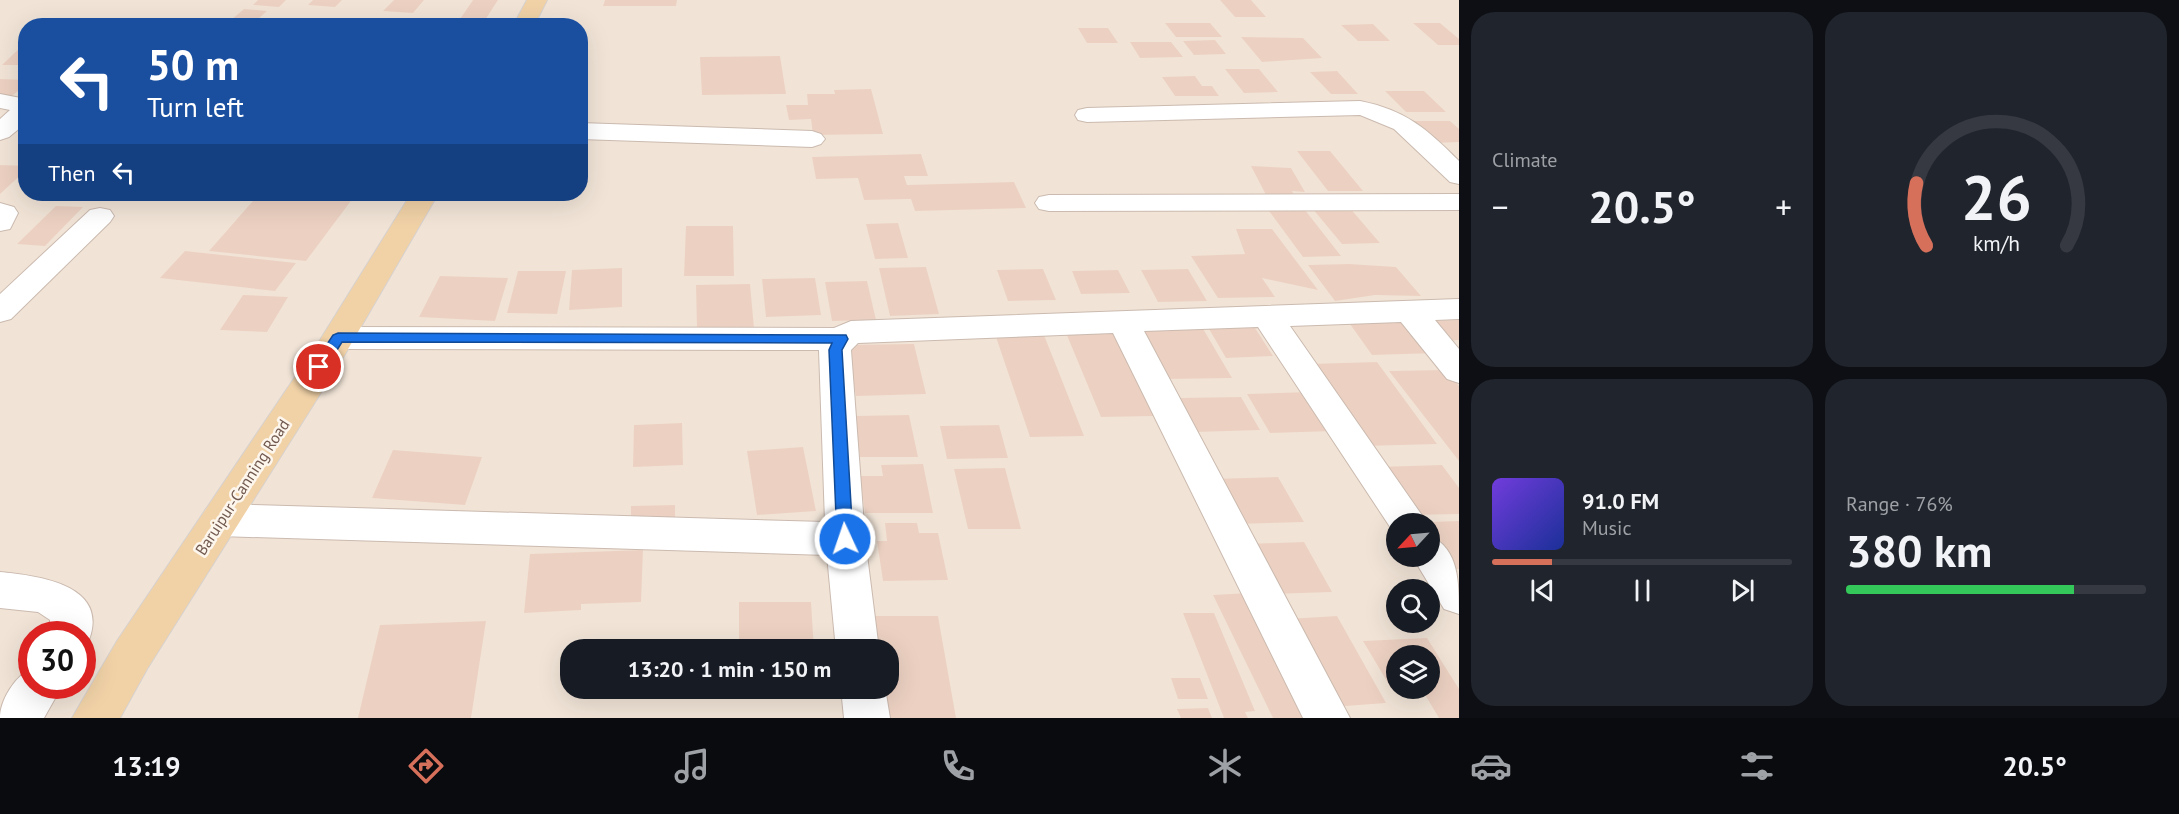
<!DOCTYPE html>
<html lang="en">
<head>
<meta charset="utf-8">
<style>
	:root { --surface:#171b24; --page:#20242c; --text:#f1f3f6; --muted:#9ea1a6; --line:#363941; --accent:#d6705b }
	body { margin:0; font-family:"PT Sans",sans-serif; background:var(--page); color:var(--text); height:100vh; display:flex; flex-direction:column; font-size:22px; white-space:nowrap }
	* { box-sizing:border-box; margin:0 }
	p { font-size:20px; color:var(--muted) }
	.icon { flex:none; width:33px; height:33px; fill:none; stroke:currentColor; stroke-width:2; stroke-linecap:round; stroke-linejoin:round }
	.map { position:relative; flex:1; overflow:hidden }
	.details { display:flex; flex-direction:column; gap:12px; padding:12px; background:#0d0f14; width:720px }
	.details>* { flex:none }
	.hud { position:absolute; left:18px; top:18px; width:570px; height:183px; border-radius:24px; box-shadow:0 6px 24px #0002; background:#1a4fa0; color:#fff; overflow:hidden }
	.needle { width:39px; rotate:244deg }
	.controls { position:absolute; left:1386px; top:513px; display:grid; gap:12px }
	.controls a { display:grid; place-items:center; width:54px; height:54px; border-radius:50%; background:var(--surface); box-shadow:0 6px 24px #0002; font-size:30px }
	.speed { position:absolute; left:18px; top:621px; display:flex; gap:12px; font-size:30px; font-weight:700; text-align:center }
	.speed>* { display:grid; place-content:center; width:78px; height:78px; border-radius:50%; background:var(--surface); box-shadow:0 6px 24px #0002; line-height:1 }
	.speed .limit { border:9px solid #d22; background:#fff; color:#111 }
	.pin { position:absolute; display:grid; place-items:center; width:51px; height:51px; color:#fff; margin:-26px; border:3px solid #fff; border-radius:50%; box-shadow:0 2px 6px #0007 }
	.me { position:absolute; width:66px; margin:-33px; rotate:357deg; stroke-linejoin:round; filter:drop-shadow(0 0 4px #0008) }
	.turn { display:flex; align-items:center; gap:21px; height:126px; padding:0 30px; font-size:27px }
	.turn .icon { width:78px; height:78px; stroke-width:2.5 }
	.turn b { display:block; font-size:42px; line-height:51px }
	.then { display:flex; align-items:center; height:57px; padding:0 30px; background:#0003; gap:12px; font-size:22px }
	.big { font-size:45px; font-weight:700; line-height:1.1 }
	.details .tile { flex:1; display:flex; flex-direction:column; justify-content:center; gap:9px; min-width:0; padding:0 21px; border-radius:24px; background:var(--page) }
	.details .dial { align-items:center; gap:0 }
	.dial svg { height:156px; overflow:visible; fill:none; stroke:var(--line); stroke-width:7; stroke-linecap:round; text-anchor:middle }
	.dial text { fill:var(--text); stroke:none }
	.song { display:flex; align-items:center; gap:18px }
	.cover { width:72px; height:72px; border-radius:9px; background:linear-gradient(135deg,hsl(260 70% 55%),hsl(230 70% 35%)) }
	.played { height:6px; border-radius:3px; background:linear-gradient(90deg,var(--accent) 20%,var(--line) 20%) }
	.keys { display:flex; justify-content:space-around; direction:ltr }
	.heat { display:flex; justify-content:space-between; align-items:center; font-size:33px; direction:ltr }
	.charge { height:9px; border-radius:4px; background:linear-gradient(90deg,#34c759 76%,var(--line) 0) }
	.details .tiles { flex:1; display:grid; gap:12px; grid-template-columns:repeat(2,1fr) }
	.trip { position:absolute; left:560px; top:639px; width:339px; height:60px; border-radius:24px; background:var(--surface); box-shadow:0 6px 24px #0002; font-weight:700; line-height:60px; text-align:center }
	.tab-bar { display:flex; height:96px; justify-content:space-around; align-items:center; background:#090b0e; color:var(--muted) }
	.tab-bar .icon { width:42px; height:42px }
	.tab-bar .selected { color:var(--accent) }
	.tab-bar b { font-size:27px; color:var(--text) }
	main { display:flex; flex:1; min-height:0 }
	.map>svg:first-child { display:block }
</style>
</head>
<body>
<main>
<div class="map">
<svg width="1459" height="718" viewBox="0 0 1459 718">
	<rect width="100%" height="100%" fill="#faf2e8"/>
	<path fill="#f1e4d7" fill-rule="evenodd" d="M0,0H1459V718H0ZM26,26H580V194H26ZM1396,524H1430V556H1396ZM1396,590H1430V622H1396ZM32,634H82V686H32ZM570,650H888V688H570ZM1396,656H1430V688H1396Z"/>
	<path fill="#ecd1c2" d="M258,0H286L279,7L253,5Z
		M313,0H342L335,7L308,5Z
		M394,0H424L413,13L383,11Z
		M473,0H498L485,20L460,19Z
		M605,0H677L676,6H603Z
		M1220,0H1251L1266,17H1235Z
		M244,9L267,11L250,26H224Z
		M1165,23H1210L1222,37H1176Z
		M1413,23H1440L1459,39V45H1438Z
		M1373,24L1390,41H1358L1341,25Z
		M1078,28H1108L1118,43H1087Z
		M1241,37L1303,38L1322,58L1262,62Z
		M1215,40L1226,54L1194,55L1183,41Z
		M26,42V65H2Z
		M1130,42H1171L1183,57L1140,58Z
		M780,56L786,94L702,95L700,57Z
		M1225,69H1259L1278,92L1244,93Z
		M1337,71L1358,94H1331L1310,72Z
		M1195,76L1202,86H1212L1219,96H1175L1162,77Z
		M0,79L26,80V85L9,98H0Z
		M871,89L883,134L813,135L811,119L789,120L786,105H808L807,94H835L834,90Z
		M1385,91H1424L1446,112H1406Z
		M1413,121H1450L1459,129V142L1434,143Z
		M1297,151H1330L1363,191H1328Z
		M921,154L928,176H904L907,185L1014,182L1026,208L915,211L911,199L864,200L858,178L816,179L812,157Z
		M0,165L26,166V170L0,194Z
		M1251,166L1291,168L1305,192L1292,191L1295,196L1266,195Z
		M259,194H356L306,261L209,251Z
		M56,206L83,207L45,246L17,244Z
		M1349,207L1380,243L1342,244L1312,208Z
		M1305,210L1341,256L1303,257L1269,211Z
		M898,223L908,258L875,259L866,224Z
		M686,226H733L734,276H684Z
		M1236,229H1272L1318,290L1262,278L1275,297L1218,298L1191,256L1245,254Z
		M185,251L296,263L275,291L160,278Z
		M1349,264L1396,267L1421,296L1375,295L1335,301L1308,265Z
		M926,267L939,314L890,316L879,268Z
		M622,268V307L569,310L572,270Z
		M1043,269L1056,300L1008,301L997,270Z
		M1188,269L1207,301L1158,302L1141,270Z
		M1118,270L1130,293L1081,294L1072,271Z
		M518,271H566L557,314L507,313Z
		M440,276L508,278L495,321L419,317Z
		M815,278L821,315L766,317L762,279Z
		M867,281L876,320L832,321L825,282Z
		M750,284L754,328L697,329L696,285Z
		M243,295L288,297L267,332L220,330Z
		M1459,320V340L1442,341L1425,321Z
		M1412,322L1437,353L1372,355L1350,324Z
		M1202,327L1232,378L1167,379L1141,328Z
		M1255,328L1273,356L1226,358L1209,329Z
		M1114,332L1154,416L1101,417L1066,333Z
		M1044,335L1084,436L1030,437L996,337Z
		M914,344L926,394L856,396L847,345Z
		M1377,362L1437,444L1364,446L1309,364Z
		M1446,370L1459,386V461L1389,371Z
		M1309,392L1334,431L1270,433L1247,394Z
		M1241,397L1260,430L1196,432L1178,398Z
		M909,415L918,457H860L854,416Z
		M682,423L683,465L633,467L634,425Z
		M999,425L1008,458L947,459L940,426Z
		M803,447L816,511L757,515L747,451Z
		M393,450L482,457L465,505L372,498Z
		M923,464L933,513H865L860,476H883L881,465Z
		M1442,465L1459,488V514L1410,515L1377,467Z
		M1005,468L1021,529H968L954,469Z
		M1278,477L1304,522L1234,524L1211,479Z
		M675,505V532L631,533V506Z
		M1459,521V569H1448L1430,542V522Z
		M885,523H917L919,533H938L948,580L883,581L877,541H887Z
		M1304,542L1332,592L1272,594L1247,544Z
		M643,550L641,602L581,604V610L524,613L530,554Z
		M1249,593L1314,718H1273L1213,595Z
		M739,602H811L814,650H739Z
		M1183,613H1214L1255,711L1245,712L1248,718H1224Z
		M875,616H938L956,718H889L885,688H888V650H879Z
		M1337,616L1386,703L1332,707L1286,619Z
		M486,621L471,718H358L380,625Z
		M1427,638L1459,689V718H1439L1421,688H1430V656H1396V688H1391L1363,641Z
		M1171,678H1200L1208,699H1178Z
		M1208,708L1212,718H1181L1177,709Z"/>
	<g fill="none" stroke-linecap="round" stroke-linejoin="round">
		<defs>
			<path id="minor" d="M0,94L26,99V123L9,137L0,140V119L10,110L0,108Z
				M1360,101C1406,110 1427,129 1459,161V184L1450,182L1394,129L1360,115L1087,122L1078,120L1075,115L1078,110L1087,108Z
				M580,123L812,131L821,134L825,139L821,144L812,147L580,139Z
				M1459,194V210L1049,211L1039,209L1035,203L1039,197L1049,195Z
				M0,203L14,207L18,213L10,229L0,231Z
				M100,208L110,210L114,216L110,222L11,319L0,322V294L90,210Z
				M1459,299V319L1435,320L1459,349V383L1447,379L1401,322L1290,326L1428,524H1396V536L1258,327L1144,331L1350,718H1303L1113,333L858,343L851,350L865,539L879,650H836L827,555L220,536L206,531L201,520L206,509L220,504L825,522L819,350L338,349L327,346L322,338L327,330L338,327L834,328L851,321Z
				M1430,536C1459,549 1459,582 1459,614L1444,609L1412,556H1430Z
				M0,572C42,576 115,586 86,647L82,649V634H50V620L38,612L0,608Z
				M32,669V686H62L44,718H0C0,701 15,675 32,669Z
				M841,688H885L890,718H844Z"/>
			<path id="major" d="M527,0H547L534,26H513Z
				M411,194H438L344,356L147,669L120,718H72L117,641L320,340Z"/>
		</defs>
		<use href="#minor" stroke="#cbbaaf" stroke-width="2"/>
		<use href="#major" stroke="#d7d1ce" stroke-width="2"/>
		<use href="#minor" fill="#fff" fill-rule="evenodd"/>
		<use href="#major" fill="#f1d2a7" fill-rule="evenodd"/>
	</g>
	<path fill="#1a73e8" stroke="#114b97" stroke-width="1.5" d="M338,333L846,335L848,339L842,350L853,539L850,544H839L837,539L829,350L832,343L342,342L324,371H314L312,367L333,335Z"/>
	<g text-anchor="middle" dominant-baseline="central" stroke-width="5" stroke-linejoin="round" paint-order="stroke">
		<g font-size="16" fill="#71594f" stroke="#fdf6ed">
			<text transform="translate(242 487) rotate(-57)">Baruipur-Canning Road</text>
		</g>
	</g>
</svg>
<div class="controls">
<a><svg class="needle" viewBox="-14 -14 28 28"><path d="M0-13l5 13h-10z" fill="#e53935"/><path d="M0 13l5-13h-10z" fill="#9ea1a6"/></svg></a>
<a><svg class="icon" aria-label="search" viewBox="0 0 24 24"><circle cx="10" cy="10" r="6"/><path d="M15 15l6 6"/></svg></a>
<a><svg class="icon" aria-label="layers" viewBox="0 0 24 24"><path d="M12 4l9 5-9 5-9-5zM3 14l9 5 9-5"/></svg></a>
</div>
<div class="speed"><div class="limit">30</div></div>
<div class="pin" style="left:319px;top:367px;background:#d93025"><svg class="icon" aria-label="arrive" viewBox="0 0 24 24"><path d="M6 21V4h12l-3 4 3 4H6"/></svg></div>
<svg class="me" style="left:845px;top:539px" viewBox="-20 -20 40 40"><circle r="17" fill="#1a73e8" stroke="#fff" stroke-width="3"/><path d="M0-11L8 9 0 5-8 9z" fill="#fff"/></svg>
<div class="trip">13:20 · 1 min · 150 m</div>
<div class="hud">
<div class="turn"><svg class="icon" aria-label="left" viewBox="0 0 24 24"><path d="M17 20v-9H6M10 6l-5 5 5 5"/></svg><div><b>50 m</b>Turn left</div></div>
<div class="then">Then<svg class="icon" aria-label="left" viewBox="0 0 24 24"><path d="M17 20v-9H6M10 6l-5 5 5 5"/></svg></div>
</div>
</div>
<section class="details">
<div class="tiles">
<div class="tile"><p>Climate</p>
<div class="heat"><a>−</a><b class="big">20.5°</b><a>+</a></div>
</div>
<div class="tile dial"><svg viewBox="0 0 100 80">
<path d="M14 69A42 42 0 1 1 86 69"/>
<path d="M14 69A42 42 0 0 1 9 37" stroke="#d6705b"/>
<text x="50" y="56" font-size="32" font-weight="700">26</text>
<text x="50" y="72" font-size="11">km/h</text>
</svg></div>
<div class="tile">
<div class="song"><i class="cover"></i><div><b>91.0 FM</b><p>Music</p></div></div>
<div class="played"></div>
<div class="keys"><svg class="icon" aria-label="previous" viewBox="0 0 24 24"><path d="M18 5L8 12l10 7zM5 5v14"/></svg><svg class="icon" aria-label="pause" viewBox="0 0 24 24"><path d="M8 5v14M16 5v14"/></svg><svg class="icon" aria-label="next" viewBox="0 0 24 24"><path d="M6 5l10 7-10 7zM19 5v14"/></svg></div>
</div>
<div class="tile"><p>Range · 76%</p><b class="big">380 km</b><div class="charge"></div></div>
</div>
</section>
</main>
<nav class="tab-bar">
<b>13:19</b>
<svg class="icon selected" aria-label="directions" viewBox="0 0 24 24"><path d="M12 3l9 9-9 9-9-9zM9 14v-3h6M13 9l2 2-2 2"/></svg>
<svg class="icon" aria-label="music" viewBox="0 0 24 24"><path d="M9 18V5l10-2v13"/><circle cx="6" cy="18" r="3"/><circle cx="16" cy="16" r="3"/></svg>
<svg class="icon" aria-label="phone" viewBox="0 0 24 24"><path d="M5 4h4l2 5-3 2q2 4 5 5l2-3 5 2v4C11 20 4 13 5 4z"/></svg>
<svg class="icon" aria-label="climate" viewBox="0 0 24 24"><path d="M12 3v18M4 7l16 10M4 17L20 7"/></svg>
<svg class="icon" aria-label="car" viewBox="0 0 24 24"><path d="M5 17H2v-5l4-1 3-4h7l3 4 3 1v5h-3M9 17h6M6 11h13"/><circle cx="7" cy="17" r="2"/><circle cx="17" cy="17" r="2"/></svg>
<svg class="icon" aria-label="filters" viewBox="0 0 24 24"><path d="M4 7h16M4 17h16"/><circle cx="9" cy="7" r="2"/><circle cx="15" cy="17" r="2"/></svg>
<b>20.5°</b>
</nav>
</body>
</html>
